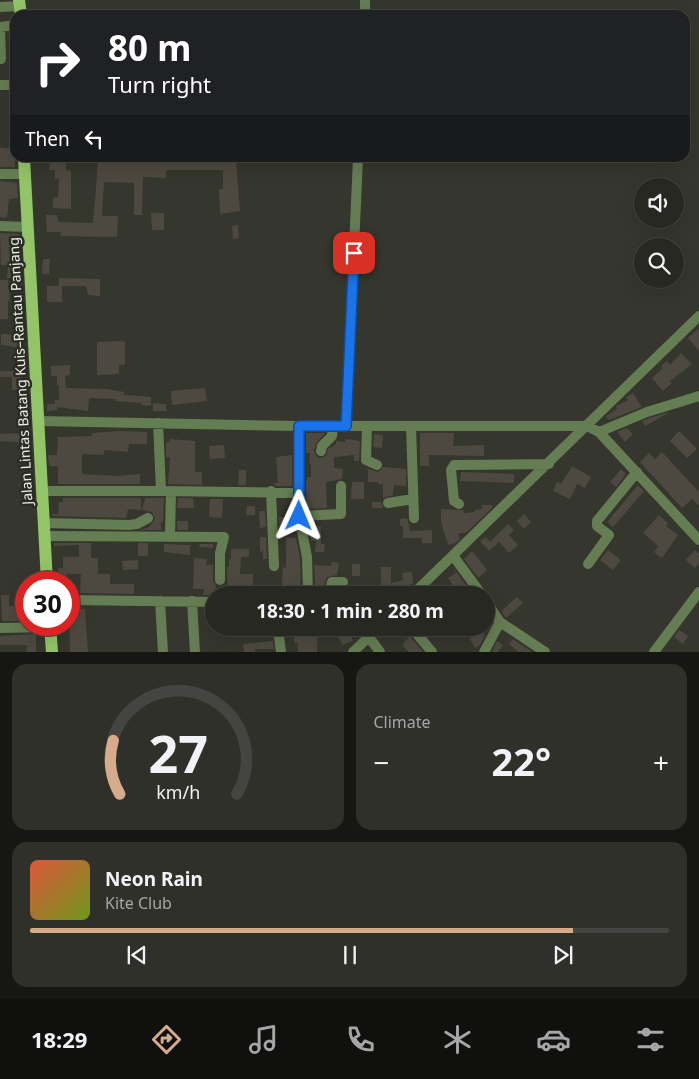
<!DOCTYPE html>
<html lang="en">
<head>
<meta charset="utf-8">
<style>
	:root { --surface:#282822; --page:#30302a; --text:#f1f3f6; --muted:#a5a6a5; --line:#444440; --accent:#d6ab8b }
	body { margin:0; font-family:"Noto Sans",sans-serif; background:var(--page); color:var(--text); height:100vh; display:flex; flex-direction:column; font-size:19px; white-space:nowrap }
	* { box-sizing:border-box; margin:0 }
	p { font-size:16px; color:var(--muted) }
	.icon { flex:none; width:28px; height:28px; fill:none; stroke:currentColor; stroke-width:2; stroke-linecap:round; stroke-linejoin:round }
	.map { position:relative; height:652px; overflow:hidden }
	.drawer { display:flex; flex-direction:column; gap:12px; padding:12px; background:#161613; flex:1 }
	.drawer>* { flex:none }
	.top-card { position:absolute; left:10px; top:10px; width:680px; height:152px; border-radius:15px; box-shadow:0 5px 20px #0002,0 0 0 1px var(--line); background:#202124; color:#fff; overflow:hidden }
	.controls { position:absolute; left:634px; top:178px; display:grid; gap:10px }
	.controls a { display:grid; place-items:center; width:50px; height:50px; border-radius:50%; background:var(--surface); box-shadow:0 5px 20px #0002,0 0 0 1px var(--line); font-size:25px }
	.speed { position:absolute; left:15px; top:571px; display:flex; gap:10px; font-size:25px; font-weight:700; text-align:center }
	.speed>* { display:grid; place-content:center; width:65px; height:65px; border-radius:50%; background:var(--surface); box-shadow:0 5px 20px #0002,0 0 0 1px var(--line); line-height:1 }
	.speed .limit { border:8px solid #d22; background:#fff; color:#111 }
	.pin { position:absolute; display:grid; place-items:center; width:42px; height:42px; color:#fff; margin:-21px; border-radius:10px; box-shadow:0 2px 8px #0006 }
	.me { position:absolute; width:55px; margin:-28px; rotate:1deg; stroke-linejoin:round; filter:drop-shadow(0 0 4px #0008) }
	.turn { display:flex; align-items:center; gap:18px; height:105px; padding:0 15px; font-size:22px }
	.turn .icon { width:65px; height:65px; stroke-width:2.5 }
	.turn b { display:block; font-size:35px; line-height:42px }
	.then { display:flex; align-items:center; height:48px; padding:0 15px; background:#0003; gap:10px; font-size:19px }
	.big { font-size:38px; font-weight:700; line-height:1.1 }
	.drawer .card { flex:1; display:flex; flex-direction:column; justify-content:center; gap:8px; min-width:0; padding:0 18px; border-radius:15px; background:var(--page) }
	.drawer .dial { align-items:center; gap:0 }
	.dial svg { height:130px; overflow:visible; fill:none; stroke:var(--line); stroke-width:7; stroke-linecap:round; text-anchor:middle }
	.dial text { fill:var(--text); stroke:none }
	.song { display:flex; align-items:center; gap:15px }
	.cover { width:60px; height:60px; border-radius:8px; background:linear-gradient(135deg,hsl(10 70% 55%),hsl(80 70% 35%)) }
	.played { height:5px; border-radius:2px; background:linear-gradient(90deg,var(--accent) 85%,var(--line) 85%) }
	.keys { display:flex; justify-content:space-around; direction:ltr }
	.heat { display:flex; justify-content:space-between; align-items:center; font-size:28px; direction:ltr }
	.drawer .tiles { flex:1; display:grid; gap:12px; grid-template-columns:1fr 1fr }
	.card:last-child { grid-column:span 2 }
	.trip { position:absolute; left:205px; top:586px; width:290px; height:50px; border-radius:25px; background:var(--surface); box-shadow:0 5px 20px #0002,0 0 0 1px var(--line); font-weight:700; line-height:50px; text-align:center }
	.dock { display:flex; height:80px; justify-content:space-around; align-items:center; background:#10100e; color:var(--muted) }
	.dock .icon { width:35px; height:35px }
	.dock .selected { color:var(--accent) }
	.dock b { font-size:22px; color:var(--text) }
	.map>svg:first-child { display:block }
</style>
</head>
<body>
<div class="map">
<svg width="699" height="652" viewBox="0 0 699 652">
	<rect width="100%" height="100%" fill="#35362d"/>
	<path fill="#4d4941" d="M0,148H12V157L15,158V167H0Z
		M50,158H66V170L71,171V209L53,208V198L58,197L59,179H55V170H49Z
		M165,161H236L240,211L220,214L219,189H223V170H166V178L143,177L142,215H134V183L104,182L102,216H118L117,237L60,236L61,232H47L46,215H57L58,222L93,223L98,162Z
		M0,181L17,183L18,198L9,199L7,218L0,217Z
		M151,213H164V230H152Z
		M238,225L239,238L233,239L232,226Z
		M0,233L20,234V265L17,279L7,278L8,265H1Z
		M43,259H50L49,274H42Z
		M59,278L100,279V296L88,295L86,286H59Z
		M0,280H8L10,301H8V319H0Z
		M47,286H62V302H47Z
		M699,328V351L688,338Z
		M1,334L21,335V349L26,348L27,357L17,361L15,347L1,345Z
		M120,341L125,342V365H119V374L97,375V342Z
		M681,353L692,364L670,381L672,383L663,391L652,378L663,368L661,366L667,361L670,365Z
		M70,365V375L65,376L66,388L108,389L124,392V395L151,397V406L142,405V403L115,401V399L89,398L88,411L57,407V410L47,411V404H55V400H59V385H57V376H51V366Z
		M0,371H21V379H26L27,389L12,390V377H0Z
		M205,388L207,401L172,405L171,391Z
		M633,393L642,407L609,420L606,416L617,409L616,406L628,400L626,397Z
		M153,403L166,404V411H153Z
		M670,412L645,426L642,421L649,418Z
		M627,428L633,434L625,442L617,432Z
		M120,431L147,432V444H129L128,452L104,450V455L82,454V474L117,476L140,474V484H58V466H49L48,455H57L58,437L92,436V433Z
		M679,431L697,449L687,458L670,441Z
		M26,433L28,434L27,443L0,441V434Z
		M306,433H325L317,442L314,450L316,456L320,458L326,456L328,449L336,444V441L345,442V439L360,441L359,461H354V455L334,457V468L343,469L342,479L326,482L327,508L307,509L306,483L307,477H311V465L309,464L310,453H306Z
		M420,433H454L453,446L484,445V456L429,455V466H420Z
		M374,434L383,435L382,448L373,447Z
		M170,439L195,441V472H202V485L168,484L170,457H166V442H170Z
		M224,445L225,458L210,459L209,446Z
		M662,452L699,492V506L692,499L682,508L640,462L649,453L655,459Z
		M292,455V486H275L274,483H278L276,457Z
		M572,466L591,477L585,488L577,484L570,499L553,491L557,482L561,484Z
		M383,467L406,469V486L394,485L393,495L383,498V484H378V482H368V469L378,472Z
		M621,469L626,474L616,487L610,482Z
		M239,470H246V485H238Z
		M461,472L514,474V483L460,481Z
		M352,482H364V499H351Z
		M638,485L644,491L613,527L607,522Z
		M63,498H141V510L128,509L126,518L52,516V514H58L59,502H63Z
		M145,498H164L163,522H161V530H141L149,527L155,519L152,512L142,510Z
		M178,498H193L194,508H177Z
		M210,499H223L222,518L209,517Z
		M372,502H381L383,508H372Z
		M482,505H492V508L467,532L458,534L460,539L455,543L448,545L441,522V509L463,510L464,513L475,512V510L482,509Z
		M247,506H255V515H246Z
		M259,511H265L266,527L260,528Z
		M524,514L531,522L524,529L517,521Z
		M659,515L668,523L666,526L678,535L662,558L654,552L658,546L643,533Z
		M292,516L294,525L279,526V517Z
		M407,518L410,531L432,530V543H422V538H403V526H400V519Z
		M177,521H188V530H177Z
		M508,524L514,530L509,535L518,545L509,553L499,542L489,551L480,541L486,537L490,542Z
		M316,526H321V544H325L324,552H315L316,541H311L310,529H316Z
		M260,537H266L267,559H263V551L260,552Z
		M286,537L296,538L300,558L301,595H281L283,567L286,568Z
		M54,543H91V558H98V574H110V584H134V594L80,593L81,574H67V582H58V568H63V557H79V545L54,546Z
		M138,543H148V556H138Z
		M164,544L190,545V555L164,552Z
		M200,544H213V548L199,547Z
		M231,549H249V557H241L240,574H253V585H236L235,595H228L227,567H229V559H231Z
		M608,550L621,560L613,570L600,560Z
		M695,550L699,554V563L695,568L686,560Z
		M472,551L487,570L478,578L464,559Z
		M194,558L207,559L206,565H213V580L216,586L214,595H203L204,589H193Z
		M138,560V569L123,570L122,561Z
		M332,562L339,563L337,575L327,577L323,588L315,587L314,565L331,566Z
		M352,564H360V576H352Z
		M381,567H391V583L403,580L402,573L412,572L413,584L399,587L401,595H381Z
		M454,570H455L466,585L459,593L448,578L456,573Z
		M1,595H9V606H26V621H2Z
		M517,597L523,603L506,618L501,611Z
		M85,609L88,652H70L69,610Z
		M250,628H271L272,634L250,632Z
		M309,628H318L317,652H298V643H294L295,630H309Z
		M335,628H363V629L350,633L353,641L342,645Z
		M387,628H404L395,636Z
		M482,630L485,636L479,646L475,648L469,637Z
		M679,630L688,636L683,644L674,637Z
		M36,634V652H26L27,645H0V636Z
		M410,636L423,652H409L402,645Z
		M513,639L532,652H519L509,644Z
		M273,641L274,649H255V652H244L243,644Z
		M497,641L503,645L498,652H492Z"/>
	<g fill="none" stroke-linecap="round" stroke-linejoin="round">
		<path stroke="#657d52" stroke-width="10" d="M0,7L20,6
			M365,15V0
			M1,59L0,27L15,25
			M0,85H15
			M0,174H24
			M0,226L28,227
			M39,421L299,426H587L599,432L699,540
			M158,423L161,491L300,493
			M299,426V516L307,557L308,595
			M346,426L358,158
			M367,426L366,460L377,465
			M411,426L414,518
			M599,432L647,412L699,396
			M321,451L322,446L332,436L333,426
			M41,491H161
			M271,491L274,566
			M388,503L413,499
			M459,504L454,501L451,470L454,465L549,464
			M299,516L341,514V486
			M43,523L129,525L137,524L148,518
			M44,536L224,537L220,553V580
			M170,536L171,491
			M454,557L482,595
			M588,564L609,535L597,526V521L637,472
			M307,593L326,595L330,590L332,582H343
			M412,595L699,316
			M69,600L214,602
			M160,601L163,652
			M192,601L195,652
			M486,601L500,622L545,652
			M0,628L50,627
			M278,628L281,652
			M412,628L432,652
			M369,637L380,652
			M353,652L378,628
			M484,652L500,622
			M654,652L699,592"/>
		<path stroke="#93c468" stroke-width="12" d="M19,0L21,15
			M24,158L47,582
			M50,625L52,652"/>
	</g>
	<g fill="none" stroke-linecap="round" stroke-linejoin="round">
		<defs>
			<path id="route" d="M299,516V426H346L354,253"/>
		</defs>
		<use href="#route" stroke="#114b97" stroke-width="12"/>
		<use href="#route" stroke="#1a73e8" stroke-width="9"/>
	</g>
	<g text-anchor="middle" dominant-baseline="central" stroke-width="5" stroke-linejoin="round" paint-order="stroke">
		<g font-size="14" fill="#edede7" stroke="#2b2c24">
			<text transform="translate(20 371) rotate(-93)">Jalan Lintas Batang Kuis–Rantau Panjang</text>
		</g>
	</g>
</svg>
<div class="controls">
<a><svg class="icon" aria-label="sound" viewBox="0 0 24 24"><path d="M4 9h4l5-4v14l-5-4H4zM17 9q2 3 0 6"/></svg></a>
<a><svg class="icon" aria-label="search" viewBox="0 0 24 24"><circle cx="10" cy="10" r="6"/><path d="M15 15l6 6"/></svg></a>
</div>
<div class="speed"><div class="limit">30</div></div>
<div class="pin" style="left:354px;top:253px;background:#d93025"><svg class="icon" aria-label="arrive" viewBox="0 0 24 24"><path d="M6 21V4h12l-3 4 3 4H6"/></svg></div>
<svg class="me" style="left:299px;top:516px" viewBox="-20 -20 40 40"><path d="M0-17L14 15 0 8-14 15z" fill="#1a73e8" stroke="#fff" stroke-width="4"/></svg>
<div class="trip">18:30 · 1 min · 280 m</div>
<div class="top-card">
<div class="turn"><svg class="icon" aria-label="right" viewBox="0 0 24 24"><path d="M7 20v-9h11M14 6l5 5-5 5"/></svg><div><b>80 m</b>Turn right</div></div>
<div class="then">Then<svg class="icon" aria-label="left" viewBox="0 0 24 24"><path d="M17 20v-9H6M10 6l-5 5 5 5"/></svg></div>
</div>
</div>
<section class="drawer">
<div class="tiles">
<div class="card dial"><svg viewBox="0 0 100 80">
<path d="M14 69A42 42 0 1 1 86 69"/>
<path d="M14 69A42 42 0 0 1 10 36" stroke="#d6ab8b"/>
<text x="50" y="56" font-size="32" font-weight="700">27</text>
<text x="50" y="72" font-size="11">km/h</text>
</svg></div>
<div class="card"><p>Climate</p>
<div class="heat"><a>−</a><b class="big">22°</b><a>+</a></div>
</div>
<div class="card">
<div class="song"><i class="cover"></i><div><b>Neon Rain</b><p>Kite Club</p></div></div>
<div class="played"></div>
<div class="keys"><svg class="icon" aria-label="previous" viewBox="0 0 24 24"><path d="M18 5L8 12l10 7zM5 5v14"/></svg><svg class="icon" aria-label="pause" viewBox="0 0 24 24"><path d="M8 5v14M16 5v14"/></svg><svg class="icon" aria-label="next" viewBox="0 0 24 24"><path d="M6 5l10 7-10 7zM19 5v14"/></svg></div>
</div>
</div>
</section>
<nav class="dock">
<b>18:29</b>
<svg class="icon selected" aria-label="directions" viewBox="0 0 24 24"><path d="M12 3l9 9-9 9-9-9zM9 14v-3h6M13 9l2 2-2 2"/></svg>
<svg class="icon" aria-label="music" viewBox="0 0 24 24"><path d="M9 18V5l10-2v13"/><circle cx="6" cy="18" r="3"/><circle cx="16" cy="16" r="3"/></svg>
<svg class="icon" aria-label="phone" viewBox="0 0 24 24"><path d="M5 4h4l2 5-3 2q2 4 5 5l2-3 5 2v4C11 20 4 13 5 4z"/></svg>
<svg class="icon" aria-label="climate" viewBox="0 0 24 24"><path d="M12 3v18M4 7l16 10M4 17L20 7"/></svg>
<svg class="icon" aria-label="car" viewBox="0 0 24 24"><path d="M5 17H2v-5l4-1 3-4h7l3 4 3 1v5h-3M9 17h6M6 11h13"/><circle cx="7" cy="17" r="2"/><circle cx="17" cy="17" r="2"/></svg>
<svg class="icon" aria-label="filters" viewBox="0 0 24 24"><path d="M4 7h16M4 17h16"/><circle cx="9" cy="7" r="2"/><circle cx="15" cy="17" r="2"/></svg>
</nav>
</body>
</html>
